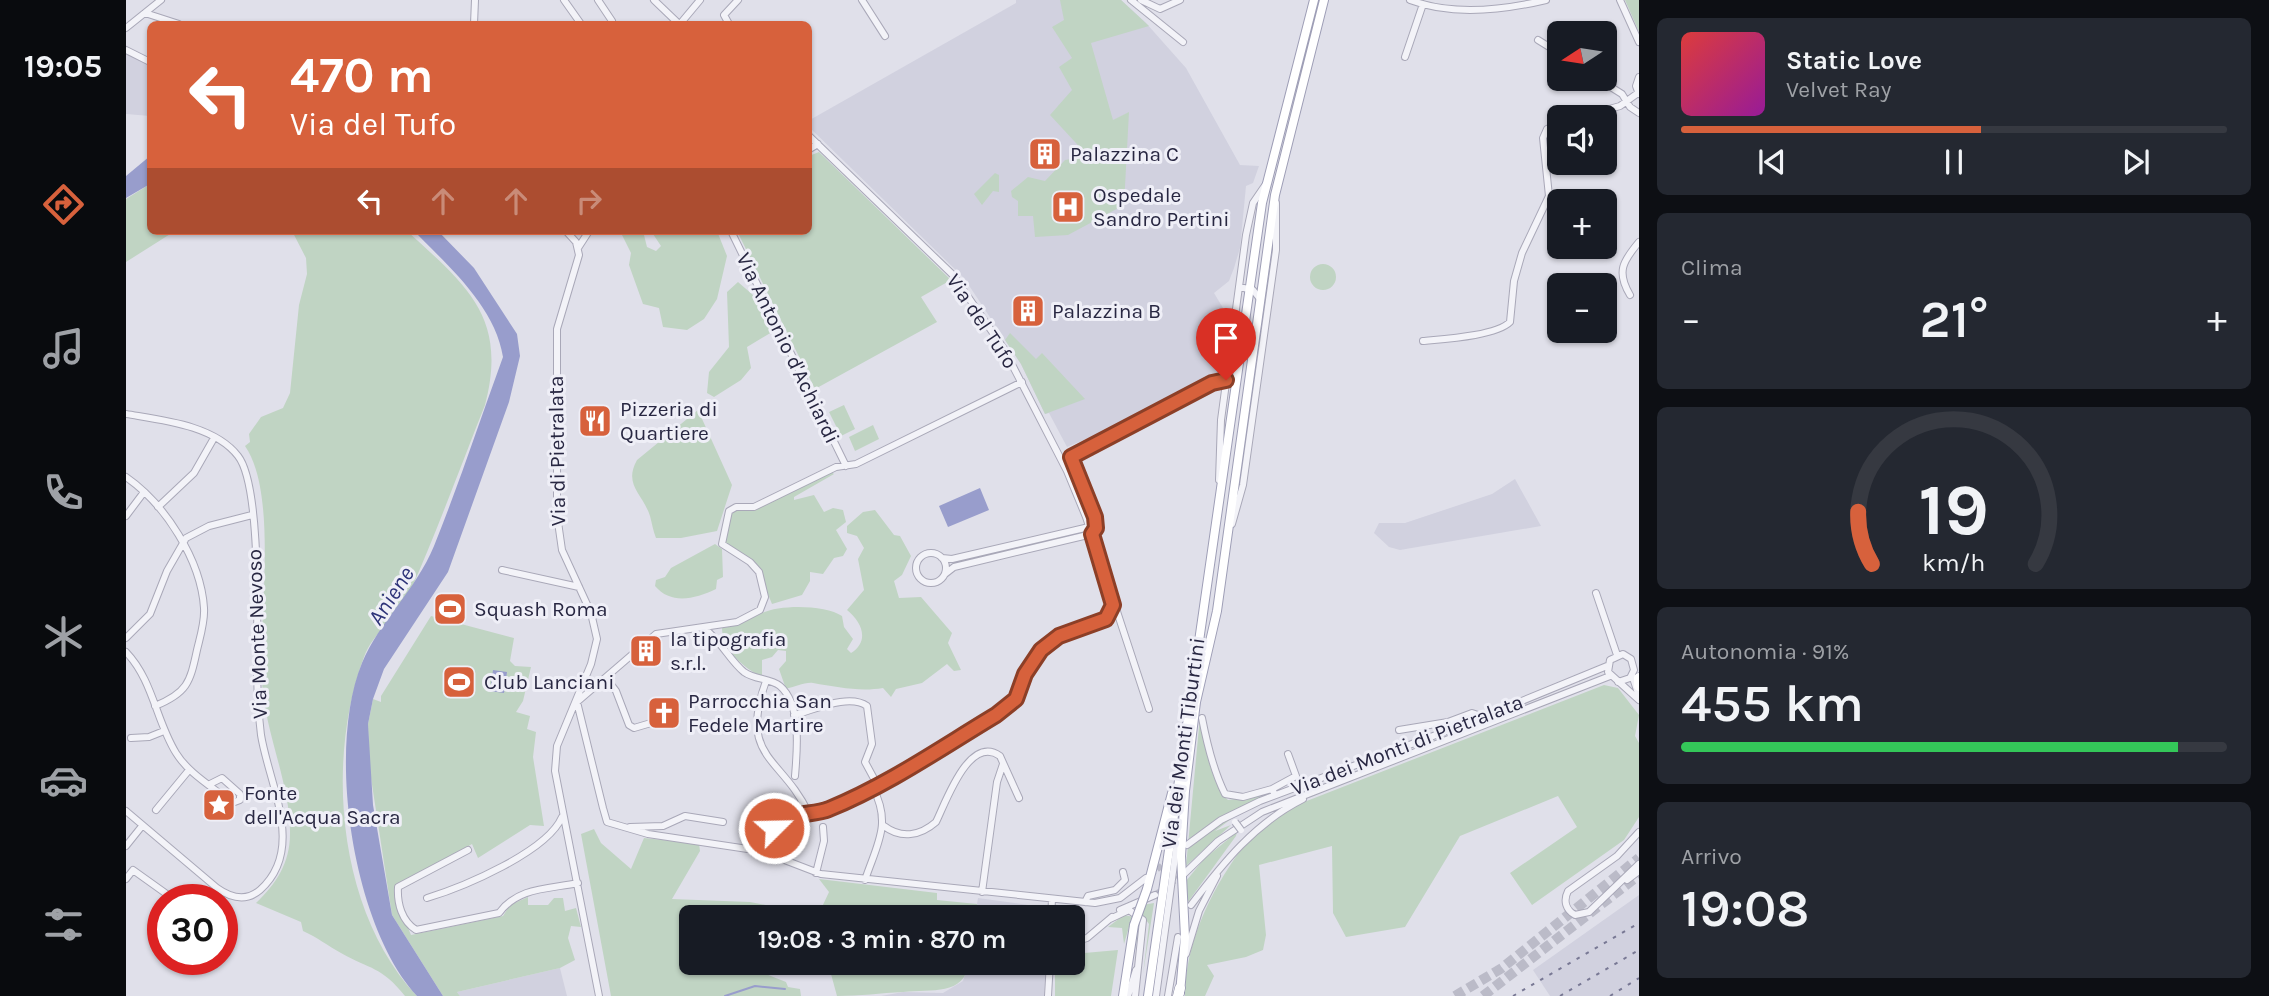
<!DOCTYPE html>
<html lang="it">
<head>
<meta charset="utf-8">
<style>
	:root { --surface:#171b24; --page:#242831; --text:#f1f3f6; --muted:#9ea1a6; --line:#363941; --accent:#d7613c }
	body { margin:0; font-family:Karla,sans-serif; background:var(--page); color:var(--text); height:100vh; display:flex; flex-direction:column; font-size:26px; white-space:nowrap }
	* { box-sizing:border-box; margin:0 }
	p { font-size:23px; color:var(--muted) }
	.icon { flex:none; width:38px; height:38px; fill:none; stroke:currentColor; stroke-width:2; stroke-linecap:round; stroke-linejoin:round }
	.map { position:relative; flex:1; overflow:hidden }
	.sheet { display:flex; flex-direction:column; gap:18px; padding:18px; background:#0d0f14; width:630px }
	.sheet>* { flex:none }
	.hud { position:absolute; left:21px; top:21px; width:665px; height:214px; border-radius:10px; box-shadow:0 2px 5px #0004; background:#d7613c; color:#fff; overflow:hidden }
	.needle { width:46px; rotate:258deg }
	.tools { position:absolute; left:1421px; top:21px; display:grid; gap:14px }
	.tools a { display:grid; place-items:center; width:70px; height:70px; border-radius:10px; background:var(--surface); box-shadow:0 2px 5px #0004; font-size:35px }
	.speed { position:absolute; left:21px; top:884px; display:flex; gap:14px; font-size:35px; font-weight:700; text-align:center }
	.speed>* { display:grid; place-content:center; width:91px; height:91px; border-radius:50%; background:var(--surface); box-shadow:0 2px 5px #0004; line-height:1 }
	.speed .limit { border:10px solid #d22; background:#fff; color:#111 }
	.pin { position:absolute; display:grid; place-items:center; width:60px; height:60px; color:#fff; margin:-72px -30px; border-radius:50% 50% 50% 0; rotate:-45deg; box-shadow:0 0 7px #0007 }
	.pin .icon { rotate:45deg }
	.me { position:absolute; width:77px; margin:-38px; rotate:67deg; stroke-linejoin:round; filter:drop-shadow(0 0 5px #0008) }
	.turn { display:flex; align-items:center; gap:24px; height:147px; padding:0 28px; font-size:32px }
	.turn .icon { width:91px; height:91px; stroke-width:2.5 }
	.turn b { display:block; font-size:49px; line-height:60px }
	.lanes { display:flex; align-items:center; height:66px; padding:0 28px; background:#0003; justify-content:center; gap:35px; direction:ltr }
	.lanes .off { opacity:.35 }
	.big { font-size:52px; font-weight:600; line-height:1.1 }
	.sheet .widget { flex:1; display:flex; flex-direction:column; justify-content:center; gap:10px; min-width:0; padding:0 24px; border-radius:10px; background:var(--page) }
	.sheet .dial { align-items:center; gap:0 }
	.dial svg { height:182px; overflow:visible; fill:none; stroke:var(--line); stroke-width:7; stroke-linecap:round; text-anchor:middle }
	.dial text { fill:var(--text); stroke:none }
	.song { display:flex; align-items:center; gap:21px }
	.cover { width:84px; height:84px; border-radius:10px; background:linear-gradient(135deg,hsl(0 70% 55%),hsl(300 70% 35%)) }
	.played { height:7px; border-radius:4px; background:linear-gradient(90deg,var(--accent) 55%,var(--line) 55%) }
	.keys { display:flex; justify-content:space-around; direction:ltr }
	.heat { display:flex; justify-content:space-between; align-items:center; font-size:38px; direction:ltr }
	.charge { height:10px; border-radius:5px; background:linear-gradient(90deg,#34c759 91%,var(--line) 0) }
	.trip { position:absolute; left:553px; top:905px; width:406px; height:70px; border-radius:10px; background:var(--surface); box-shadow:0 2px 5px #0004; font-weight:600; line-height:70px; text-align:center }
	main { display:flex; flex:1; min-height:0 }
	.tab-bar { display:flex; flex-direction:column; width:126px; justify-content:space-around; align-items:center; background:#090b0e; color:var(--muted) }
	.tab-bar .icon { width:49px; height:49px }
	.tab-bar .on { color:var(--accent) }
	.tab-bar b { font-size:32px; color:var(--text) }
	.map>svg:first-child { display:block }
</style>
</head>
<body>
<main>
<nav class="tab-bar">
<b>19:05</b>
<svg class="icon on" aria-label="directions" viewBox="0 0 24 24"><path d="M12 3l9 9-9 9-9-9zM9 14v-3h6M13 9l2 2-2 2"/></svg>
<svg class="icon" aria-label="music" viewBox="0 0 24 24"><path d="M9 18V5l10-2v13"/><circle cx="6" cy="18" r="3"/><circle cx="16" cy="16" r="3"/></svg>
<svg class="icon" aria-label="phone" viewBox="0 0 24 24"><path d="M5 4h4l2 5-3 2q2 4 5 5l2-3 5 2v4C11 20 4 13 5 4z"/></svg>
<svg class="icon" aria-label="climate" viewBox="0 0 24 24"><path d="M12 3v18M4 7l16 10M4 17L20 7"/></svg>
<svg class="icon" aria-label="car" viewBox="0 0 24 24"><path d="M5 17H2v-5l4-1 3-4h7l3 4 3 1v5h-3M9 17h6M6 11h13"/><circle cx="7" cy="17" r="2"/><circle cx="17" cy="17" r="2"/></svg>
<svg class="icon" aria-label="filters" viewBox="0 0 24 24"><path d="M4 7h16M4 17h16"/><circle cx="9" cy="7" r="2"/><circle cx="15" cy="17" r="2"/></svg>
</nav>
<div class="map">
<svg width="1513" height="996" viewBox="0 0 1513 996">
	<rect width="100%" height="100%" fill="#e0e0ea"/>
	<path fill="#d1d1df" d="M890,0H995L1020,23L1060,68L1114,165L1133,166L1127,183L1120,186L1114,248L1108,268L1103,281L1088,293L1103,318L1096,371L984,429L941,447L923,413L919,414L895,364L838,278L683,127L682,121L890,3Z
		M0,52L24,65V116L0,114Z
		M1389,479L1415,526L1274,550L1263,547L1248,533L1253,523H1279L1366,494Z
		M1513,895V996H1424L1407,970Z
		M852,898L902,905L913,917H849Z
		M843,963H920L918,996H755L777,992L817,993L837,981Z
		M434,968L441,996H334L331,992Z"/>
	<path fill="#c0d4c3" d="M934,0H995L1023,26L965,43L987,120L1003,112L998,205L942,235L909,237L907,216H892V201L886,197L885,191L902,177L919,181L939,160L962,156L924,115L946,90L933,67L946,58L926,27L938,20Z
		M1499,0H1513V32Z
		M693,152L825,280L795,297L811,322L689,389L611,231H682L683,156Z
		M869,173L873,175V192L867,191L856,205L848,194Z
		M24,184V231H49L0,262V199Z
		M166,231H281C341,286 382,317 359,405C334,468 311,531 284,592C273,616 247,632 238,657C199,762 212,912 291,996H279C255,966 245,970 215,953C202,946 191,937 177,931L175,922L130,903C150,884 164,863 164,834C165,786 139,733 136,682C132,622 153,495 119,446L124,442L123,434L135,417L157,408L164,393L173,305L181,274L180,258Z
		M494,231H517L521,247L530,251L535,246L525,231H591L601,256L591,299L578,319L561,330L537,327L533,308L517,304L503,265L505,253Z
		M1184 277a13 13 0 1 1 26 0a13 13 0 1 1-26 0Z
		M612,282L627,295L646,332L621,347L625,368L615,380L588,397L581,393L583,372L603,347L601,292Z
		M884,333L910,359L916,353L959,399L919,414L895,364L879,340Z
		M718,405L729,429L715,436L703,412Z
		M572,410L606,485L591,531L555,538H530C527,531 526,523 524,516C517,494 497,485 511,460Z
		M747,425L753,439L729,451L723,437Z
		M704,471L708,474L668,497V500L688,495L698,512L707,508L717,510L720,522L710,530L721,549L717,556L708,558L697,574L684,572V581L676,595L646,604L630,565L597,541L603,517L608,511L632,508Z
		M749,510L768,535L774,536L785,556L776,575L768,581L773,598L795,597L826,633L822,643L835,670L828,671L821,664L796,683L770,689L765,697L757,688C734,692 711,687 687,683C679,682 668,687 660,689L653,669L660,661V651L652,650L646,657L636,660V677C618,668 596,650 596,628C613,626 622,620 636,613C655,604 700,605 716,616L718,627L727,639L721,649L725,653C744,641 736,622 721,610L738,590L732,559L738,548L731,536L721,533V526L737,512Z
		M589,544L596,549L597,577L591,580L590,589C569,599 545,605 529,586L530,580L539,577L545,568Z
		M305,616L388,638L384,661L389,666L405,667L397,701L390,712L404,716L401,729L410,732L407,757L418,826L404,825L352,858L346,844L272,887L274,909L285,935L377,916L384,905L402,897V905H422L428,898H437L439,911L450,908L455,927L445,926L442,938L449,960L434,968L331,992L334,996H317L266,915L243,765L242,724L247,699L255,702V696Z
		M1478,685L1492,688L1513,715L1509,736L1513,743V817L1498,840L1406,905L1384,873L1451,827L1432,796L1334,836L1279,927L1220,937L1207,913L1206,846L1133,865L1140,935L1137,950L1120,957L1081,965L1088,976L1079,996H1059C1059,945 1084,892 1114,851C1129,831 1152,817 1173,804Z
		M1074,716C1077,738 1085,786 1102,800L1137,795L1089,831L1105,825L1060,866Z
		M468,829L475,843L505,869L518,838L573,844L574,851L546,899L624,902L655,908L696,907L703,892L693,879L811,893V900L851,904L849,917H565V962L632,963V971L660,982L662,987L674,989L675,996H485L455,834Z
		M1111,832L1110,836L1062,902L1060,881L1078,859Z
		M1028,903L1017,974L1023,924L1010,906Z
		M998,915L1008,917L1014,925L1007,959L1013,925L1005,920L998,944L996,928L982,927Z
		M992,950L985,996H929V963L947,962V954Z
		M702,963H843C838,996 806,989 777,992C755,993 734,996 711,996Z"/>
	<path fill="#989dcc" d="M24,156V184L0,198V176Z
		M288,231H312L348,268L391,334L394,356L383,402L322,572L258,669L247,699L242,724L247,805L266,915L317,996H291C227,927 200,750 236,663C253,622 290,590 308,546C333,484 354,420 377,357C369,306 322,266 288,231Z
		M854,488L863,510L822,527L813,506Z
		M367,670L381,672L378,693L364,691Z"/>
	<g fill="none" stroke-linecap="round" stroke-linejoin="round">
		<path stroke="#989dcc" stroke-width="2" d="M599,996L629,986L659,989"/>
		<path stroke="#bbbbc8" stroke-width="6" stroke-dasharray="6 3" stroke-linecap="butt" d="M1024,875L1043,860
			M1029,895L1058,874"/>
		<path stroke="#bbbbc8" stroke-width="10" stroke-dasharray="10 5" stroke-linecap="butt" d="M1329,996L1376,968L1513,858
			M1357,996L1513,875"/>
		<defs>
			<path id="minor" d="M438,0L455,24
				M472,0L486,21
				M528,0L553,24
				M736,0L759,36
				M1005,0L1057,42
				M1015,0L1034,9L1054,0
				M1284,0C1326,16 1378,10 1420,0
				M1494,0L1513,42
				M19,13L53,24
				M348,24L349,0
				M554,24L574,0
				M603,24L598,15L612,0
				M0,28L35,0
				M1412,40L1433,53
				M0,50L24,62
				M1279,57L1297,4
				M1513,77L1510,86L1513,94
				M1472,79L1496,94L1504,107L1513,113
				M1455,117L1494,106L1512,93
				M682,135L827,275L878,349L941,471L960,517L1023,709
				M682,150L692,144
				M440,231L450,242L453,255L431,329V515L436,550L465,613L471,639L465,664L431,746L429,771L473,996
				M605,231L720,466
				M452,248L463,231
				M1113,287L1127,290L1134,299
				M1504,295C1490,272 1497,261 1513,242
				M1297,341C1317,339 1370,336 1384,322L1388,281L1396,253L1423,196L1417,138L1421,129L1433,123
				M896,382L730,464L710,467L628,507H610L603,511L596,544L624,562L633,572L639,597L634,610L611,622L530,634L451,702L477,808L481,822L522,834L635,851L695,874L969,903L994,898L1020,878
				M0,414C35,420 88,425 112,456C135,485 131,620 131,661C131,686 132,711 135,735C143,785 180,849 134,890C120,902 105,898 91,888L0,811
				M941,459L1086,383L1100,380
				M0,477C39,504 75,560 78,608C79,622 74,637 71,650C64,683 61,693 29,706
				M1093,480L1095,420L1120,235L1127,203L1140,184
				M32,507L68,473L88,438
				M0,516L18,492
				M1106,524L1117,485L1150,250V203
				M790 568a15 15 0 1 1 30 0a15 15 0 1 1-30 0Z
				M816,558L826,559L963,527
				M376,570L453,587
				M819,574L828,567L966,534C976,520 952,473 945,457
				M1470,593L1491,655
				M578,628C596,642 604,661 618,672C629,680 644,678 654,686C676,705 671,751 669,776
				M0,638L24,614L41,571L60,538L83,526L126,515
				M0,652C27,680 30,721 50,753C63,774 87,787 106,803L114,800V794L96,778L84,784
				M1506,675L1513,696
				M480,678L490,691L503,725L508,728L525,723
				M640,681C612,759 656,756 683,814
				M1492,682L1504,678L1508,670L1505,659L1497,654L1484,660L1482,672L1513,700
				M668,715C688,710 723,693 741,706L746,744L739,762L752,786
				M1076,718C1081,744 1087,770 1099,794L1117,797L1146,789L1149,795
				M1273,730L1322,722L1346,713L1358,717
				M5,738L23,737L38,731
				M1146,789L1170,776L1162,754
				M30,810L63,770
				M758,826C775,839 794,836 810,822C820,802 843,734 874,756L893,798
				M504,827L537,826L559,816L597,822
				M1513,832L1491,856L1442,891C1437,901 1440,910 1449,915L1463,912L1513,864
				M1061,845L1095,820L1134,801L1347,721L1481,666
				M0,846L16,826
				M342,850L272,887C271,904 276,921 290,930L373,913C392,887 423,889 452,883
				M641,852L648,828L654,821L698,811L727,798L870,715C877,710 886,705 890,698C904,677 900,662 924,644C941,630 979,631 987,607
				M690,873L698,841L697,827
				M1058,874L1092,841L1136,812L1484,676
				M0,879L7,870L49,900
				M739,880C751,844 766,824 747,788
				M1501,880L1513,871
				M856,892L871,782L877,764
				M301,898C337,887 421,852 436,817
				M959,902L962,896L989,890L999,880L997,872
				M1065,905C1097,863 1129,823 1177,799
				M994,910L1029,895
				M925,917L926,900
				M984,919L1003,910L1017,920L1009,996
				M947,942L961,938L986,917
				M1060,954L1073,911L1091,876
				M922,996L924,962
				M1002,996L1010,970
				M1030,996L1053,828
				M1042,996L1052,937"/>
			<path id="major" d="M1021,889L1046,793
				M1054,993L1059,937L1055,856L1059,791L1070,702L1091,611L1149,195L1198,0
				M997,996L1008,925
				M1022,996L1136,203L1188,0"/>
			<path id="highway" d="M1513,678V686
				M1052,996L1054,988"/>
		</defs>
		<use href="#minor" stroke="#a9a8b8" stroke-width="8"/>
		<use href="#major" stroke="#9e9eb6" stroke-width="10"/>
		<use href="#highway" stroke="#8686a1" stroke-width="11"/>
		<use href="#minor" stroke="#f3f3f8" stroke-width="6"/>
		<use href="#major" stroke="#fff" stroke-width="8"/>
		<use href="#highway" stroke="#fff" stroke-width="10"/>
		<path stroke="#787894" stroke-width="2" stroke-dasharray="3.5 7" stroke-linecap="butt" d="M1387,996L1513,923
			M1434,996L1513,950
			M1484,996L1513,978"/>
		<defs>
			<path id="minor-bridge" d="M1109,822L1115,830"/>
			<path id="major-bridge" d="M1008,925L1021,889"/>
		</defs>
		<use href="#minor-bridge" stroke="#a9a8b8" stroke-width="8" stroke-linecap="butt"/>
		<use href="#major-bridge" stroke="#9e9eb6" stroke-width="10" stroke-linecap="butt"/>
		<use href="#minor-bridge" stroke="#f3f3f8" stroke-width="6"/>
		<use href="#major-bridge" stroke="#fff" stroke-width="8"/>
	</g>
	<g fill="none" stroke-linecap="round" stroke-linejoin="round">
		<defs>
			<path id="route" d="M648,828C658,811 687,816 703,809C762,785 815,748 870,715L890,699L899,674L915,650L933,636L980,619L987,605L966,534L970,528L969,517L945,457L1086,383L1100,380"/>
		</defs>
		<use href="#route" stroke="#8c3f27" stroke-width="18"/>
		<use href="#route" stroke="#d7613c" stroke-width="12"/>
	</g>
	<defs>
		<symbol id="building-square" viewBox="-11 -11 22 22"><rect x="-9" y="-9" width="18" height="18" rx="4" fill="#d7613c" stroke="#efeff7"/><path d="M-4-6H4V6H1V3H-1V6H-4ZM-2.5-4.3h1.7v1.8h-1.7ZM.8-4.3h1.7v1.8H.8ZM-2.5-1h1.7V.8h-1.7ZM.8-1h1.7V.8H.8Z" fill="#fff"/></symbol>
		<symbol id="hospital-square" viewBox="-11 -11 22 22"><rect x="-9" y="-9" width="18" height="18" rx="4" fill="#d7613c" stroke="#efeff7"/><path d="M-5-5h3v3.5h4V-5h3V5h-3V1.5h-4V5h-3Z" fill="#fff"/></symbol>
		<symbol id="restaurant-square" viewBox="-11 -11 22 22"><rect x="-9" y="-9" width="18" height="18" rx="4" fill="#d7613c" stroke="#efeff7"/><path d="M-5-6h1v4h1v-4h1v4h1v-4h1v5L-1.5 .5V6h-2V.5L-5-1ZM5-6V6H3V1.5H1.5Q1.5-4 5-6Z" fill="#fff"/></symbol>
		<symbol id="stadium-square" viewBox="-11 -11 22 22"><rect x="-9" y="-9" width="18" height="18" rx="4" fill="#d7613c" stroke="#efeff7"/><path d="M0-5a6.5 5 0 1 0 0 10a6.5 5 0 1 0 0-10ZM-3.5-1.8h7v3.6h-7Z" fill="#fff"/></symbol>
		<symbol id="church-square" viewBox="-11 -11 22 22"><rect x="-9" y="-9" width="18" height="18" rx="4" fill="#d7613c" stroke="#efeff7"/><path d="M-1.2-6h2.4v3.5h3.3v2.4h-3.3V6h-2.4V-.1h-3.3v-2.4h3.3Z" fill="#fff"/></symbol>
		<symbol id="sight-square" viewBox="-11 -11 22 22"><rect x="-9" y="-9" width="18" height="18" rx="4" fill="#d7613c" stroke="#efeff7"/><path d="M0-6L1.8-2.2L6-1.7L2.9 1.2L3.7 5.4L0 3.3L-3.7 5.4L-2.9 1.2L-6-1.7L-1.8-2.2Z" fill="#fff"/></symbol>
	</defs>
	<g fill-rule="evenodd">
		<use href="#building-square" x="900" y="135" width="38" height="38"/>
		<use href="#hospital-square" x="923" y="188" width="38" height="38"/>
		<use href="#building-square" x="883" y="292" width="38" height="38"/>
		<use href="#restaurant-square" x="450" y="402" width="38" height="38"/>
		<use href="#stadium-square" x="305" y="590" width="38" height="38"/>
		<use href="#building-square" x="501" y="632" width="38" height="38"/>
		<use href="#stadium-square" x="314" y="663" width="38" height="38"/>
		<use href="#church-square" x="519" y="694" width="38" height="38"/>
		<use href="#sight-square" x="74" y="786" width="38" height="38"/>
	</g>
	<g text-anchor="middle" dominant-baseline="central" stroke-width="6" stroke-linejoin="round" paint-order="stroke">
		<g font-size="21" fill="#282742" stroke="#efeff7" text-anchor="start">
			<text x="944" y="154">Palazzina C</text>
			<text x="967" y="195">Ospedale<tspan x="967" dy="24">Sandro Pertini</tspan></text>
			<text x="926" y="311">Palazzina B</text>
			<text x="494" y="409">Pizzeria di<tspan x="494" dy="24">Quartiere</tspan></text>
			<text x="348" y="609">Squash Roma</text>
			<text x="544" y="639">la tipografia<tspan x="544" dy="24">s.r.l.</tspan></text>
			<text x="358" y="682">Club Lanciani</text>
			<text x="562" y="701">Parrocchia San<tspan x="562" dy="24">Fedele Martire</tspan></text>
			<text x="118" y="793">Fonte<tspan x="118" dy="24">dell'Acqua Sacra</tspan></text>
		</g>
		<g font-size="21" fill="#282742" stroke="#efeff7">
			<text transform="translate(856 321) rotate(56)">Via del Tufo</text>
			<text transform="translate(662 348) rotate(64)">Via Antonio d'Achiardi</text>
			<text transform="translate(431 451) rotate(-91)">Via di Pietralata</text>
			<text transform="translate(131 634) rotate(-92)">Via Monte Nevoso</text>
			<text transform="translate(1057 743) rotate(-82)">Via dei Monti Tiburtini</text>
			<text transform="translate(1281 745) rotate(-21)">Via dei Monti di Pietralata</text>
		</g>
		<g font-size="23" font-style="italic" fill="#2e3379" stroke="#efeff7">
			<text transform="translate(265 596) rotate(-57)">Aniene</text>
		</g>
	</g>
</svg>
<div class="tools">
<a><svg class="needle" viewBox="-14 -14 28 28"><path d="M0-13l5 13h-10z" fill="#e53935"/><path d="M0 13l5-13h-10z" fill="#9ea1a6"/></svg></a>
<a><svg class="icon" aria-label="sound" viewBox="0 0 24 24"><path d="M4 9h4l5-4v14l-5-4H4zM17 9q2 3 0 6"/></svg></a>
<a>+</a>
<a>−</a>
</div>
<div class="speed"><div class="limit">30</div></div>
<div class="pin" style="left:1100px;top:380px;background:#d93025"><svg class="icon" aria-label="arrive" viewBox="0 0 24 24"><path d="M6 21V4h12l-3 4 3 4H6"/></svg></div>
<svg class="me" style="left:648px;top:828px" viewBox="-20 -20 40 40"><circle r="17" fill="#d7613c" stroke="#fff" stroke-width="3"/><path d="M0-11L8 9 0 5-8 9z" fill="#fff"/></svg>
<div class="trip">19:08 · 3 min · 870 m</div>
<div class="hud">
<div class="turn"><svg class="icon" aria-label="left" viewBox="0 0 24 24"><path d="M17 20v-9H6M10 6l-5 5 5 5"/></svg><div><b>470 m</b>Via del Tufo</div></div>
<div class="lanes"><svg class="icon" aria-label="left" viewBox="0 0 24 24"><path d="M17 20v-9H6M10 6l-5 5 5 5"/></svg><svg class="icon off" aria-label="ahead" viewBox="0 0 24 24"><path d="M12 20V5M6 11l6-6 6 6"/></svg><svg class="icon off" aria-label="ahead" viewBox="0 0 24 24"><path d="M12 20V5M6 11l6-6 6 6"/></svg><svg class="icon off" aria-label="right" viewBox="0 0 24 24"><path d="M7 20v-9h11M14 6l5 5-5 5"/></svg></div>
</div>
</div>
<section class="sheet">
<div class="widget">
<div class="song"><i class="cover"></i><div><b>Static Love</b><p>Velvet Ray</p></div></div>
<div class="played"></div>
<div class="keys"><svg class="icon" aria-label="previous" viewBox="0 0 24 24"><path d="M18 5L8 12l10 7zM5 5v14"/></svg><svg class="icon" aria-label="pause" viewBox="0 0 24 24"><path d="M8 5v14M16 5v14"/></svg><svg class="icon" aria-label="next" viewBox="0 0 24 24"><path d="M6 5l10 7-10 7zM19 5v14"/></svg></div>
</div>
<div class="widget"><p>Clima</p>
<div class="heat"><a>−</a><b class="big">21°</b><a>+</a></div>
</div>
<div class="widget dial"><svg viewBox="0 0 100 80">
<path d="M14 69A42 42 0 1 1 86 69"/>
<path d="M14 69A42 42 0 0 1 8 46" stroke="#d7613c"/>
<text x="50" y="56" font-size="32" font-weight="700">19</text>
<text x="50" y="72" font-size="11">km/h</text>
</svg></div>
<div class="widget"><p>Autonomia · 91%</p><b class="big">455 km</b><div class="charge"></div></div>
<div class="widget"><p>Arrivo</p><b class="big">19:08</b></div>
</section>
</main>
</body>
</html>
